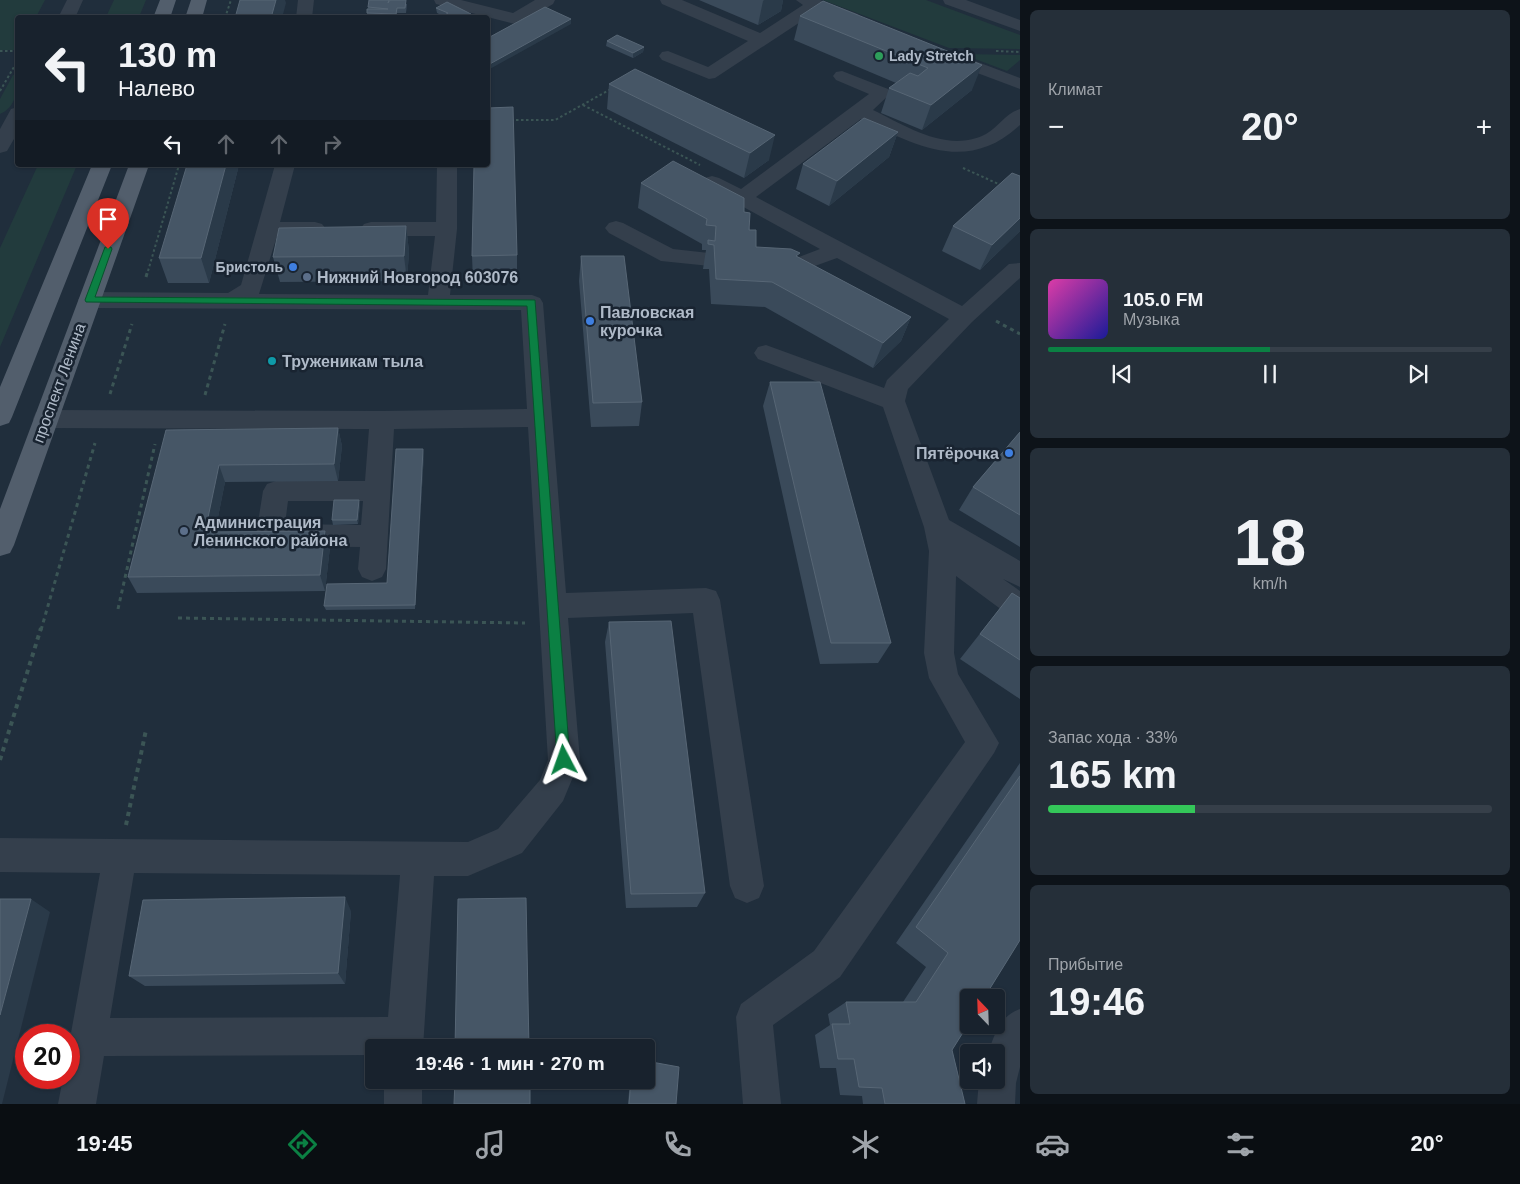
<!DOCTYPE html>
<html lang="ru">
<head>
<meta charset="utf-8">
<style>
	:root { --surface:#18222d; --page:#252f39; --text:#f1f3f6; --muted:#9fa4aa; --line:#363f49; --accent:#0b8043 }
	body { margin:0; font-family:Arial,sans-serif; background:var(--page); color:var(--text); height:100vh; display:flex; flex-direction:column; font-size:19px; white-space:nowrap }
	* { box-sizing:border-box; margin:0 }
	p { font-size:16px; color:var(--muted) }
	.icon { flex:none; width:28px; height:28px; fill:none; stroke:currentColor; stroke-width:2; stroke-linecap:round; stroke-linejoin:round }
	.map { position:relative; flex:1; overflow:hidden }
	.panel { display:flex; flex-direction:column; gap:10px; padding:10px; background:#0d1319; width:500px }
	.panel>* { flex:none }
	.guide { position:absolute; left:15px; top:15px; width:475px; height:152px; border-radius:5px; box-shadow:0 1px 4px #0004,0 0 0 1px var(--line); background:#18222d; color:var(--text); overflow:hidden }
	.needle { width:32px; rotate:337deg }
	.tools { position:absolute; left:960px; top:989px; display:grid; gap:10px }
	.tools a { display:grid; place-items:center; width:45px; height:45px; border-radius:5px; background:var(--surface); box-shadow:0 1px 4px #0004,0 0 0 1px var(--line); font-size:25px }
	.speed { position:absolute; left:15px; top:1024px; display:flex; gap:10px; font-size:25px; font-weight:700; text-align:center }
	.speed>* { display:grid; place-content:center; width:65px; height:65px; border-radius:50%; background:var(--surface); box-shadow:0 1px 4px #0004,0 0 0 1px var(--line); line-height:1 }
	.speed .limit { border:8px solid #d22; background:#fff; color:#111 }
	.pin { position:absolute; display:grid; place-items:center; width:42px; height:42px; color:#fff; margin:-51px -21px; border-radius:50% 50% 50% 0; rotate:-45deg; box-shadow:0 0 5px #0007 }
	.pin .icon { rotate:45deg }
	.me { position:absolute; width:55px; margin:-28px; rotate:356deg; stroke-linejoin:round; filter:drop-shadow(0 0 4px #0008) }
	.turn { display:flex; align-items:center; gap:18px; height:105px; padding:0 20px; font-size:22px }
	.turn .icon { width:65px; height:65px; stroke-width:2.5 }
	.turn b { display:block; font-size:35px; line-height:42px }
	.lanes { display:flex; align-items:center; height:48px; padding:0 20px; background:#0003; justify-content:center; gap:25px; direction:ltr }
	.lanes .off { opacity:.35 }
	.big { font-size:38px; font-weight:600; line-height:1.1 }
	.panel .tile { flex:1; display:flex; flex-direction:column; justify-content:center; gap:8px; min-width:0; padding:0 18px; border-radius:8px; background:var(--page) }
	.panel .dial { align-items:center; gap:0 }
	.dial b { font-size:65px; line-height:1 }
	.song { display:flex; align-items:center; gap:15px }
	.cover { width:60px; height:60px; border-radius:8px; background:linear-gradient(135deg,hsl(320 70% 55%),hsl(240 70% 35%)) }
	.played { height:5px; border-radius:2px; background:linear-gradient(90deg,var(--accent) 50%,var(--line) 50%) }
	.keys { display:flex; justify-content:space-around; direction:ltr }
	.heat { display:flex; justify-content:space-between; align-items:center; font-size:28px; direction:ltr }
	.charge { height:8px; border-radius:4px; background:linear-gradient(90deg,#34c759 33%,var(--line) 0) }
	.trip { position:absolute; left:365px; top:1039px; width:290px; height:50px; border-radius:5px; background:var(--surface); box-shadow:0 1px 4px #0004,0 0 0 1px var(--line); font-weight:600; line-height:50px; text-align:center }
	.tab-bar { display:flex; height:80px; justify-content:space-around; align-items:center; background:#0a0e12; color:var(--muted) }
	.tab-bar .icon { width:35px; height:35px }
	.tab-bar .active { color:var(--accent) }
	.tab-bar b { font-size:22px; color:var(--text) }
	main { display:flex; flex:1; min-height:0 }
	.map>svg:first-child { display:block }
</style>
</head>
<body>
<main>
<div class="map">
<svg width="1020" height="1104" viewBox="0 0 1020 1104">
	<rect width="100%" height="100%" fill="#202e3c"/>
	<path fill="#223b3d" d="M0,0H45L36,17L18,18L17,50H0Z
		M114,0H146L139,17H106Z
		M823,0H926L1020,35V49L949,48Z
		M962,54L1020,55V60L1007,71Z
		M13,75H17C18,89 16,108 0,114V99Z
		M38,165H77L0,347V248Z"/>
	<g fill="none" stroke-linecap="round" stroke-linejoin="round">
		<path stroke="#3b5555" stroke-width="2" stroke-dasharray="2.5 2.5" stroke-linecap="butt" d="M225,18L231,0
			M0,51H18
			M996,51L1020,52
			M0,91L18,60
			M583,105L700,165
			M511,120H555L611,89
			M963,168L1003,186
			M148,271L179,165"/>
		<path stroke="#3b5555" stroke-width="3" stroke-dasharray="4 4" stroke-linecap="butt" d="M146,277L148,270
			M996,321L1020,334
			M110,394L132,324
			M205,395L225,324
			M118,609L155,444
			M178,618L525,623
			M41,630L95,443"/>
		<path stroke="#3b5555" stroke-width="4" stroke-dasharray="4.5 4.5" stroke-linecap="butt" d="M0,760L41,628
			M126,825L146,730"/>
		<path fill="#343f4c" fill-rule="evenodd" d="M67,0H83L75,18H58Z
			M298,0H314L312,18H296Z
			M434,0H461L513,13L535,0H555L553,4L521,23L515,24L436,4Z
			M660,0H682L760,33L803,5L796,0H820L858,14L860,18L858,22L852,23L817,11L715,78L709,79L662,60L659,56L662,52L668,51L708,67L748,41L662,4Z
			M943,0H966L1020,20V31L945,4Z
			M946,50L1020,78V89L940,59L937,55L940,51Z
			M842,71L888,89L891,93L873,110C906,126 948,154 986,134C998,127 1006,113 1020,109V125C968,174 916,146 861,119L756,197L962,306L1009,264L1020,263V278L972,322L908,389L905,401L949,520L1020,561V587L1003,579L1020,591V619L1010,616L956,576L954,653L958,674L999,743L994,753L840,977L773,1025L781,1104H743L736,1017L741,1004L814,951L965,742L929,678L924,653L929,551L924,527L883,407L758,359L754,353L758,347L766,345L884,388L887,380L949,319L837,258L801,271L762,268L759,263L762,258L770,256L799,257L820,249L705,186L702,182L705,178L712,176L719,178L741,189L869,94L836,80L833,76L836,72Z
			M18,107V132L7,151L0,153V129L11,109Z
			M275,165H295L280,222H315L322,224L326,229L322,234L315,236H277L259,294L428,295L435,236H371L364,234L360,229L364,224L371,222H436L437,165H457V229L450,295H532L540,298L543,303L566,593L706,588L716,591L720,600L764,886L759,898L747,903L735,898L730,886L693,613L568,618L580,760L563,801L522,853L468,876H434L423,1048H374V1055L104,1056L96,1104H58L63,1078H69V1044L100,873L0,872V838L468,842L498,829L540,780L548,760L528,427L394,429L386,569L382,577L372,581L362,577L358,569L360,547L270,546L260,543L256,535L263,491L267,484L276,481H365L369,429L45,428L36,426L33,419L36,412L45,410L382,411L527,409L521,310L89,308L81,305L78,300L81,295L89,292L228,293L241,285ZM288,501H363L361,525L285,524ZM134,873L400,875L388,1017L110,1018Z
			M616,221L623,223L673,249L718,254L721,259L718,264L710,266L661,261L609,233L605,228L609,223Z
			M1020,1009V1067L1016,1083L1015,1104H977L979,1080H996V1052H988C996,1032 999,1017 1020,1009Z
			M384,1080H422V1104H384Z"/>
		<path fill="#525e6c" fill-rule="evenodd" d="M160,0H176L170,18H153Z
			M191,0H207L202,18H185Z
			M92,165H112L12,417L9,423L0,426V387Z
			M129,165H149L14,545L10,553L0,556V509Z"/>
	</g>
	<path fill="#3a4a5a" d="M389,0V1L407,4L406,13H397V18H367V13L368,7Z
		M699,0H783L781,11L758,25Z
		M823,1L972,90L922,130L881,113L889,88L896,83L794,40L800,16Z
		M436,8L471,14V18H440L443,16L437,13Z
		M607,41L644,47L643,52L633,58L606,46Z
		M609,84L769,160L744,178L607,109Z
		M898,132L889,157L829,206L796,189L803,164Z
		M239,165L209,283H168L159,258Z
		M1020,176V231L980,270L942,251L953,226Z
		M641,183L744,212L756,247L798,257L911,317L901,341L873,368L765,307L711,304L709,269H703L706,250H702V244L638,208Z
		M406,226L409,251L407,281L280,282L273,257Z
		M517,255V280L473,281L472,256Z
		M581,256L642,402L639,426L591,427L579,281Z
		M770,382L891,643L878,663L820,664L763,406Z
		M338,428L342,446L338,481L225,482L215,532L330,547L325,591L137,593L128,577L166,430Z
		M1020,432V547L959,510L973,487Z
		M424,453L415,609L326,610L324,606L387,583Z
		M360,504L358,524L333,525L332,520Z
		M1012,593L1020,598V699L960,659Z
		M609,622L705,893L697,907L626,908L605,642Z
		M1020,763V940L952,1050L965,1104H863L862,1096L840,1095L836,1068H820L815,1035L830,1025L828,1014L846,1002H903L926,967L896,943Z
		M351,911L345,984L145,986L129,976Z
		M630,1080H646L676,1104H628Z"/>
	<path fill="#2a3a49" d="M276,0H285L286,3L282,18H271Z
		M764,0H783L781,11L758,25L763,1Z
		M471,14V18H464Z
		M571,19V24L488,70V65Z
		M644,47L643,52L633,58V53Z
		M982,65L972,90L922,130L931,105Z
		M898,132L889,157L829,206L837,181Z
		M775,135L769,160L744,178L750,153Z
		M226,165H239L209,283L201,258Z
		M1020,218V231L980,270L992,245Z
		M406,226L409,251L407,281L404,256Z
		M911,317L901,341L873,368L883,343Z
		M338,428L342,446L338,481L334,464Z
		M423,449L424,453L415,609V605Z
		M219,465L225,482L212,548L205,532Z
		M359,500L360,504L358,524L357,520Z
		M325,531L330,547L325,591L320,575Z
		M345,897L351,911L345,984L338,973Z
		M31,899L50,912L2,1104H0V1015Z"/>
	<path fill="#465666" stroke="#576675" d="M240,0H276L271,18H235Z
		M369,0H389L388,3L390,0H406L405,8H397L396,14L367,13V9H388L368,7Z
		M823,1L982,65L931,105L889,88L910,73L918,76L928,68L800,16Z
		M447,2L471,14L464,18H440L448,13L436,8Z
		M545,7L571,19L488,65V38Z
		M617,35L644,47L633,53L607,41Z
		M635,69L775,135L750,153L609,84Z
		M513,107L517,255L472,256L474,165H488V108Z
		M864,118L898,132L837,181L803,164Z
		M673,161L744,198V212L750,213L749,230H756V247L791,249L800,253L796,256L911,317L883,343L772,282L716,279L714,245L708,244V240L715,241L716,226L706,225L707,219L641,183Z
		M187,165H226L201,258H159Z
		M1012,173L1020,176V218L992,245L953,226Z
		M406,226L404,256L273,257L279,228Z
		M581,256H624L642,402L593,403Z
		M770,382H820L891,643H831Z
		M338,428L334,464L219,465L205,532L325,531L320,575L128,577L166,430Z
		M1020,432V515L973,487Z
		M396,449H423L415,605L324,606L327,584L387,583Z
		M334,500H359L357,520H332Z
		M1012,593L1020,598V660L980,634Z
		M671,621L705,893L631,894L609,622Z
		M1020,776V940L984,998H969V1023L952,1050L965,1104H885L882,1088L859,1087L854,1059H838L832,1024H850L846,1002H916L948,953L916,927Z
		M345,897L338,973L129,976L143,900Z
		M526,898L529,1048H455L458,899Z
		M0,899H31L0,1015Z
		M646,1061L679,1067L676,1104H629L631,1080H646Z
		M455,1080H530V1104H454Z"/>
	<path fill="#0b8043" stroke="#07532c" d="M105,247H111L112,249L95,297L535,300L570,760L568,764L564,766L559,764L557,760L527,306L86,302L85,300Z"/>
	<circle fill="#2e9e5b" stroke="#192431" stroke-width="2" cx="879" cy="56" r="5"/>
	<g fill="#3f7fe0" stroke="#192431" stroke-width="2">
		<circle cx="293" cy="267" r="5"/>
		<circle cx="590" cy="321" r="5"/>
		<circle cx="1009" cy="453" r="5"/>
	</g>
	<g fill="#5c6f8a" stroke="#192431" stroke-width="2">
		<circle cx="307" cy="277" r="5"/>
		<circle cx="184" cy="531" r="5"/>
	</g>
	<circle fill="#0f9aa8" stroke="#192431" stroke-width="2" cx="272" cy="361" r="5"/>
	<g text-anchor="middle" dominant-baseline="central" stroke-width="5" stroke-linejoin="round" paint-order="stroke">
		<g font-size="14" font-weight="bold" fill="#afbac8" stroke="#192431" text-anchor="start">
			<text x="889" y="56">Lady Stretch</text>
			<text x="283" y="267" text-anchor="end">Бристоль</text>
		</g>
		<g font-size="16" font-weight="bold" fill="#afbac8" stroke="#192431" text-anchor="start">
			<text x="317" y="277">Нижний Новгород 603076</text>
			<text x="600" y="312">Павловская<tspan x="600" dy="18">курочка</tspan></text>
			<text x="282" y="361">Труженикам тыла</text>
			<text x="999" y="453" text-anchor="end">Пятёрочка</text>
			<text x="194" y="522">Администрация<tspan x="194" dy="18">Ленинского района</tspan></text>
		</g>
		<g font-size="16" fill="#afbac8" stroke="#192431">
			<text transform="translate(59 383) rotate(-70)">проспект Ленина</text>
		</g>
	</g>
</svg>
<div class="tools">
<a><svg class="needle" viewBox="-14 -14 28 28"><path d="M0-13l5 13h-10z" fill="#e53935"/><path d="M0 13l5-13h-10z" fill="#9fa4aa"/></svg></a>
<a><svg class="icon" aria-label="sound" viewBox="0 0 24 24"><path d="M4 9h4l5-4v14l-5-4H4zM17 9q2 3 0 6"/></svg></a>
</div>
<div class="speed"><div class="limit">20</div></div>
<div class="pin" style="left:108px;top:249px;background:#d93025"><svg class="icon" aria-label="arrive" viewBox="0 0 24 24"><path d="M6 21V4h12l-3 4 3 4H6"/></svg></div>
<svg class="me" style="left:564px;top:760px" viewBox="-20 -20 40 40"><path d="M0-17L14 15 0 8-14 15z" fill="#0b8043" stroke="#fff" stroke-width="4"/></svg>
<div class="trip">19:46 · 1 мин · 270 m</div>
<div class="guide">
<div class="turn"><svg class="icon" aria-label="left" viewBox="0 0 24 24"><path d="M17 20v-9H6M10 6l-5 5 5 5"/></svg><div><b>130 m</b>Налево</div></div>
<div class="lanes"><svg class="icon" aria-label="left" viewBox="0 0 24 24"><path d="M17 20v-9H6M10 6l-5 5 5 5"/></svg><svg class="icon off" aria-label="ahead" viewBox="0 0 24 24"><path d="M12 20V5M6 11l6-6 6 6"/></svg><svg class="icon off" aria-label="ahead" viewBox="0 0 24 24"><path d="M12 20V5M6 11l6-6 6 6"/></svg><svg class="icon off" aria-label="right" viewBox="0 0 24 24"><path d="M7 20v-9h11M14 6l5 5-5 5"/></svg></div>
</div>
</div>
<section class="panel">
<div class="tile"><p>Климат</p>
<div class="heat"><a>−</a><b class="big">20°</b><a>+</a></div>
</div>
<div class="tile">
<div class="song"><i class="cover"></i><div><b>105.0 FM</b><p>Музыка</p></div></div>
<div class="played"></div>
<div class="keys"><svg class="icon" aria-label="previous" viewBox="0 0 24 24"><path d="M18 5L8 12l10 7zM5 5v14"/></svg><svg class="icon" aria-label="pause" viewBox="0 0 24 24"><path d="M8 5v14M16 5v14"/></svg><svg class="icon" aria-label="next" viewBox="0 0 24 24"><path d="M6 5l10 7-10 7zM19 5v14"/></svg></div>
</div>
<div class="tile dial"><b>18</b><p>km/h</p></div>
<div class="tile"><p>Запас хода · 33%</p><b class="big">165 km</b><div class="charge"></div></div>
<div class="tile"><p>Прибытие</p><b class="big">19:46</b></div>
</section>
</main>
<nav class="tab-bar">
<b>19:45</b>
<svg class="icon active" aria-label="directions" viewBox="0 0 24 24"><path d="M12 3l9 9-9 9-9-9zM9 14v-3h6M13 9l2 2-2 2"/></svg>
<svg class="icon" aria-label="music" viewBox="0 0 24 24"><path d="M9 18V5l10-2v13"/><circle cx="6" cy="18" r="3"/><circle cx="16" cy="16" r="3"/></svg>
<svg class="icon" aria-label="phone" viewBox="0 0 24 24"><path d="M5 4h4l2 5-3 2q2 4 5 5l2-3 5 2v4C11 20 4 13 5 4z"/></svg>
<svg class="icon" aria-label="climate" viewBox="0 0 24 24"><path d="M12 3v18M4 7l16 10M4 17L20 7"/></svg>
<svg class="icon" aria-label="car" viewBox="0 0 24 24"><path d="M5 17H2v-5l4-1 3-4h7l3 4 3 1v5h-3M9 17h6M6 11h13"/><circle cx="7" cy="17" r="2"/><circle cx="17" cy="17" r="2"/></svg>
<svg class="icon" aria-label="filters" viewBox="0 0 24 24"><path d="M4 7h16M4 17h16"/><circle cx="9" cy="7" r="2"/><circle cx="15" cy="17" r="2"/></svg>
<b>20°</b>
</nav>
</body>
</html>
